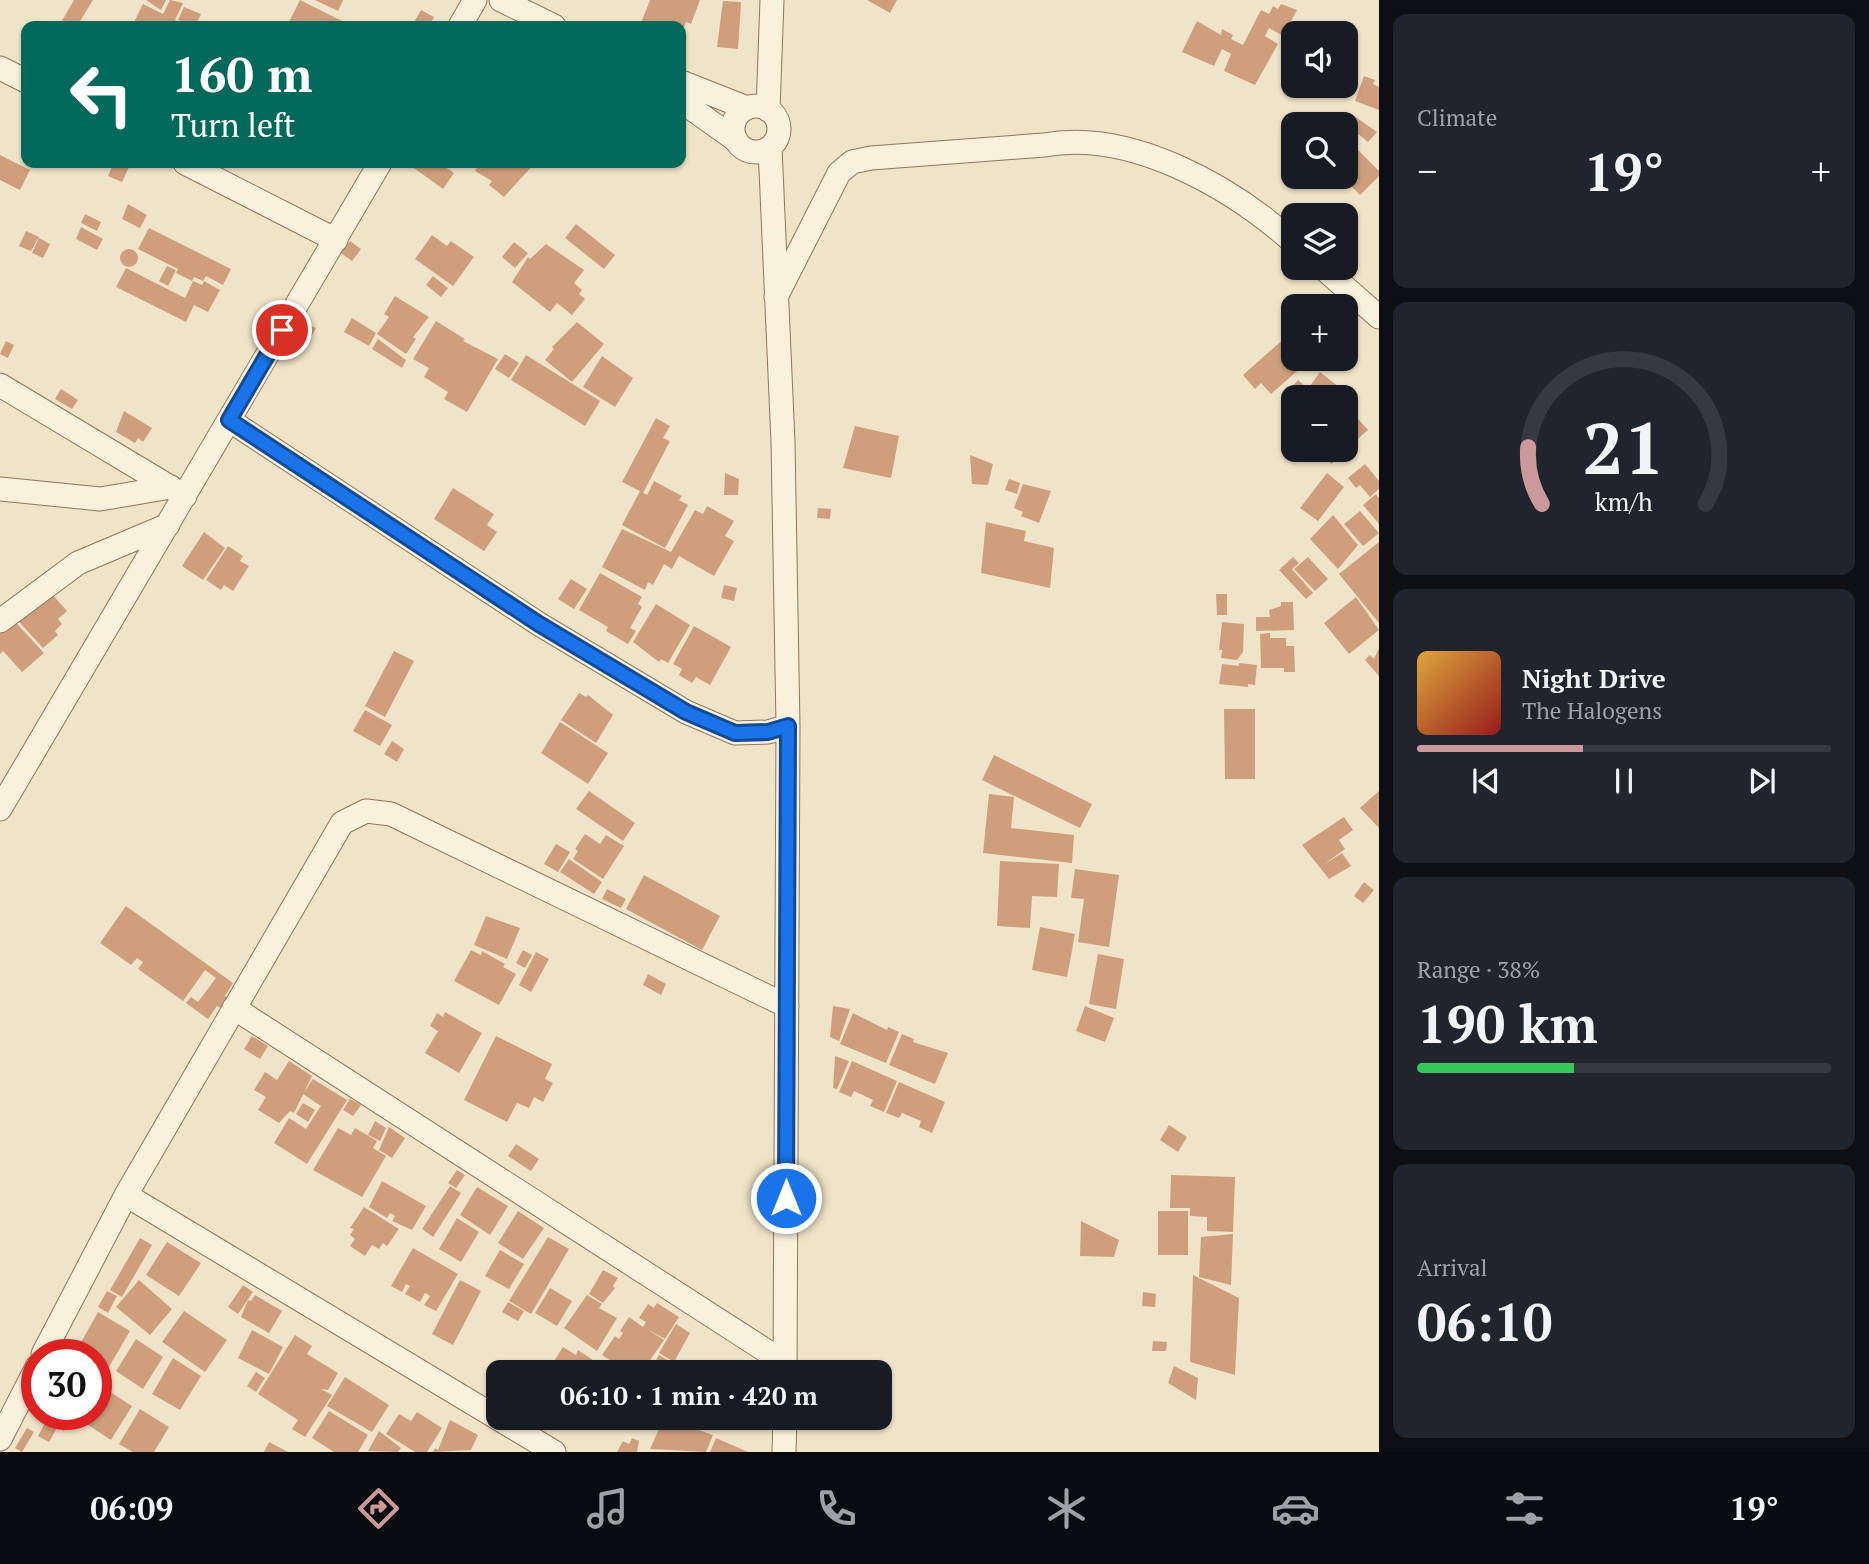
<!DOCTYPE html>
<html lang="en">
<head>
<meta charset="utf-8">
<style>
	:root { --surface:#171b24; --page:#20242c; --text:#f1f3f6; --muted:#9ea1a6; --line:#363941; --accent:#cc999b }
	body { margin:0; font-family:"PT Serif",serif; background:var(--page); color:var(--text); height:100vh; display:flex; flex-direction:column; font-size:26px; white-space:nowrap }
	* { box-sizing:border-box; margin:0 }
	p { font-size:23px; color:var(--muted) }
	.icon { flex:none; width:38px; height:38px; fill:none; stroke:currentColor; stroke-width:2; stroke-linecap:round; stroke-linejoin:round }
	.map { position:relative; flex:1; overflow:hidden }
	.drawer { display:flex; flex-direction:column; gap:14px; padding:14px; background:#0d0f14; width:490px }
	.drawer>* { flex:none }
	.banner { position:absolute; left:21px; top:21px; width:665px; height:147px; border-radius:14px; box-shadow:0 2px 5px #0004; background:#00695c; color:#fff; overflow:hidden }
	.fabs { position:absolute; left:1281px; top:21px; display:grid; gap:14px }
	.fabs a { display:grid; place-items:center; width:77px; height:77px; border-radius:14px; background:var(--surface); box-shadow:0 2px 5px #0004; font-size:35px }
	.speed { position:absolute; left:21px; top:1339px; display:flex; gap:14px; font-size:35px; font-weight:700; text-align:center }
	.speed>* { display:grid; place-content:center; width:91px; height:91px; border-radius:50%; background:var(--surface); box-shadow:0 2px 5px #0004; line-height:1 }
	.speed .limit { border:10px solid #d22; background:#fff; color:#111 }
	.pin { position:absolute; display:grid; place-items:center; width:60px; height:60px; color:#fff; margin:-30px; border:4px solid #fff; border-radius:50%; box-shadow:0 2px 7px #0007 }
	.me { position:absolute; width:77px; margin:-38px; rotate:0deg; stroke-linejoin:round; filter:drop-shadow(0 0 5px #0008) }
	.turn { display:flex; align-items:center; gap:24px; height:147px; padding:0 35px; font-size:32px }
	.turn .icon { width:91px; height:91px; stroke-width:2.5 }
	.turn b { display:block; font-size:49px; line-height:60px }
	.big { font-size:52px; font-weight:600; line-height:1.1 }
	.drawer .card { flex:1; display:flex; flex-direction:column; justify-content:center; gap:10px; min-width:0; padding:0 24px; border-radius:14px; background:var(--page) }
	.drawer .dial { align-items:center; gap:0 }
	.dial svg { height:182px; overflow:visible; fill:none; stroke:var(--line); stroke-width:7; stroke-linecap:round; text-anchor:middle }
	.dial text { fill:var(--text); stroke:none }
	.song { display:flex; align-items:center; gap:21px }
	.cover { width:84px; height:84px; border-radius:10px; background:linear-gradient(135deg,hsl(40 70% 55%),hsl(0 70% 35%)) }
	.played { height:7px; border-radius:4px; background:linear-gradient(90deg,var(--accent) 40%,var(--line) 40%) }
	.keys { display:flex; justify-content:space-around; direction:ltr }
	.heat { display:flex; justify-content:space-between; align-items:center; font-size:38px; direction:ltr }
	.charge { height:10px; border-radius:5px; background:linear-gradient(90deg,#34c759 38%,var(--line) 0) }
	.trip { position:absolute; left:486px; top:1360px; width:406px; height:70px; border-radius:14px; background:var(--surface); box-shadow:0 2px 5px #0004; font-weight:600; line-height:70px; text-align:center }
	.menu { display:flex; height:112px; justify-content:space-around; align-items:center; background:#090b0e; color:var(--muted) }
	.menu .icon { width:49px; height:49px }
	.menu .current { color:var(--accent) }
	.menu b { font-size:32px; color:var(--text) }
	main { display:flex; flex:1; min-height:0 }
	.map>svg:first-child { display:block }
</style>
</head>
<body>
<main>
<div class="map">
<svg width="1379" height="1452" viewBox="0 0 1379 1452">
	<rect width="100%" height="100%" fill="#f0e4c8"/>
	<path fill="#cf9f7d" d="M74,0H93L77,26H59Z
		M146,0H166L161,10Z
		M170,0L183,3L175,20L188,26H132L143,4L163,14Z
		M300,0L352,26H287Z
		M315,0H343L338,11Z
		M650,0H700L691,24L686,22L681,36V26L640,25Z
		M867,0H897L890,13Z
		M723,1L741,2L738,49L717,47Z
		M1281,4L1297,10L1283,36L1269,28L1265,36L1278,44L1255,85L1224,71L1231,54L1222,49L1214,66L1182,52L1197,21L1221,35L1222,29L1233,35L1231,39L1243,45L1261,10L1269,14L1273,6L1278,9Z
		M184,7L201,14L195,26L178,20Z
		M421,10L434,17L429,26H412Z
		M1364,76L1375,80L1373,84L1379,87V110L1355,101Z
		M1350,113L1377,132L1368,142L1346,124Z
		M1355,147L1379,171V176L1360,195L1342,177H1346V157Z
		M0,155L30,170L20,190L0,180Z
		M114,163H131L122,182L108,176Z
		M407,163H439L454,173L443,189Z
		M461,163H535L504,197L489,185L492,181L475,171L477,168L471,163L467,168Z
		M128,204L147,215L140,228L122,219Z
		M85,214L101,222L97,231L81,223Z
		M576,224L615,255L604,269L565,238Z
		M81,227L103,239L97,250L76,239Z
		M149,228L231,269L223,285L206,276L203,281L194,277L192,281L176,273L178,269L138,249Z
		M26,231L39,237L31,251L19,246Z
		M432,235L447,246L451,241L474,257L453,286L415,259Z
		M39,238L50,244L43,258L32,253Z
		M350,241L361,249L352,261L341,253Z
		M514,242L528,253L515,268L502,257Z
		M546,244L584,270L574,283L582,290L579,294L585,299L572,315L557,303L550,312L512,282L528,257L530,259Z
		M120 258a9 9 0 1 1 18 0a9 9 0 1 1-18 0Z
		M167,266L176,270L168,286L159,281Z
		M126,268L185,298L193,281L202,285L204,281L220,290L208,312L194,305L186,322L116,287Z
		M433,276L448,288L441,297L426,285Z
		M395,296L429,317L413,337L416,339L406,354L377,334L389,317L384,314Z
		M352,318L376,333L369,346L344,332Z
		M436,321L465,339L463,341L498,359L467,412L444,399L448,392L424,377L429,368L413,359Z
		M577,322L604,344L572,382L545,360L554,349L552,347Z
		M304,323L316,328L309,341L298,335Z
		M1287,336L1293,344V359H1299L1304,365L1271,394L1261,383L1255,389L1243,375Z
		M378,339L406,360L402,368L372,349Z
		M6,341L14,345L8,358L0,354Z
		M505,354L519,363L509,378L495,369Z
		M526,355L600,401L585,426L511,380Z
		M602,356L633,378L615,407L583,387Z
		M1320,372L1344,391L1340,397H1325L1310,386Z
		M1298,380L1314,394L1311,397H1293V410L1281,399Z
		M61,389L78,400L72,409L55,399Z
		M1350,410L1368,430L1346,449V414Z
		M124,411L152,428L143,442L138,438L135,443L116,432Z
		M656,418L670,426L663,438L670,441L643,493L647,495L654,481L682,496L679,500L688,505L665,548L622,525L640,491L622,482Z
		M855,426L899,436L891,478L843,468Z
		M1311,450H1336L1340,452L1332,464Z
		M970,455L993,464L988,485L972,484Z
		M1365,464L1379,481V489L1370,497L1360,485L1356,488L1348,478Z
		M725,473L739,479L738,495H724Z
		M1327,473L1344,487L1318,521L1300,508Z
		M1009,479L1020,483L1017,494L1005,490Z
		M1023,484L1051,491L1039,523L1021,516L1023,512L1014,508Z
		M453,488L494,514L487,525L497,532L484,551L434,519Z
		M1376,494L1379,498V524L1363,505Z
		M707,506L734,521L725,536L734,541L714,576L679,556L672,569L664,564L653,585L648,582L645,590L602,567L622,529L671,552L695,510L703,514Z
		M818,508L831,509L830,519L817,518Z
		M1360,511L1379,533L1363,546L1344,524Z
		M1333,515L1358,545L1338,569L1310,539Z
		M986,522L1026,531L1024,541L1054,548L1050,588L981,573Z
		M204,532L225,548L203,580L182,566Z
		M1379,542V623L1339,574Z
		M228,546L243,556L240,561L249,566L233,591L224,585L221,590L206,580Z
		M1293,557L1299,563L1292,569L1313,593L1306,599L1279,570Z
		M1308,557L1328,579L1315,591L1294,569Z
		M600,573L642,597L638,604L642,607L630,628L636,631L628,644L606,631L608,627L579,610Z
		M571,579L587,589L574,609L558,599Z
		M42,583L67,611L58,619L62,624L55,631L58,635L43,648L10,612Z
		M724,585L737,588L734,601L721,598Z
		M1216,594H1227V615H1217Z
		M1356,597L1379,630L1349,654L1324,623Z
		M1281,602H1293L1294,630L1256,631V617H1270L1269,610L1281,606Z
		M656,604L690,625L668,663L661,659L659,662L633,642Z
		M7,613L44,653L22,672L3,651L0,654V619Z
		M1222,622L1244,624L1243,652L1237,660L1221,658L1222,650H1219Z
		M694,626L731,647L710,685L696,677L692,683L679,675L682,669L673,664Z
		M1270,633V638H1286V646H1294L1295,672H1284V668H1261L1260,634Z
		M1379,648V676L1365,660L1370,655L1374,659Z
		M394,651L414,661L385,717L365,706Z
		M1239,663L1257,665L1255,685L1248,684V687L1219,684L1222,664L1239,666Z
		M579,693L586,697L588,695L613,715L596,743L561,720Z
		M1224,709H1255V779H1225Z
		M365,710L392,725L380,746L353,731Z
		M560,722L608,753L588,784L541,753Z
		M392,741L404,749L397,762L384,754Z
		M994,755L1092,804L1080,828L982,780Z
		M589,791L635,823L623,841L576,809Z
		M1379,791V828L1360,808Z
		M989,794L1014,797L1011,828L1074,835L1072,863L983,853Z
		M1344,817L1353,830L1339,840L1345,849L1323,865L1342,853L1351,866L1329,879L1302,845Z
		M585,834L600,844L606,835L624,846L603,879L573,859L578,851L575,849Z
		M556,844L570,852L558,872L544,864Z
		M569,859L602,882L594,894L560,872Z
		M1000,861L1059,864L1057,897L1032,896L1030,928L997,926Z
		M1075,869L1119,875L1109,947L1078,942L1084,899L1071,898Z
		M644,875L720,916L702,950L626,909Z
		M1364,882L1374,890L1363,903L1354,896Z
		M607,889L626,899L621,908L602,899Z
		M126,906L233,983L225,996L231,1000L224,1010L217,1006L208,1019L186,1003L191,997L198,1002L216,978L205,970L183,1001L138,969L143,962L137,958L131,965L100,943Z
		M486,916L520,928L507,959L474,945Z
		M1040,927L1075,934L1067,977L1032,970Z
		M471,950L481,955L482,951L505,964L503,967L516,974L499,1005L454,981Z
		M523,950L532,955L525,968L516,963Z
		M536,952L549,959L531,992L519,985Z
		M1098,954L1124,959L1116,1009L1089,1004Z
		M648,974L666,984L661,995L643,985Z
		M833,1006L850,1009L839,1041L830,1037Z
		M1085,1006L1114,1018L1105,1042L1076,1031Z
		M445,1012L482,1033L459,1073L425,1053L438,1031L430,1026L437,1013L443,1017Z
		M853,1013L887,1030L888,1027L899,1032L886,1063L840,1044Z
		M902,1034L914,1039L913,1042L948,1053L935,1084L889,1065Z
		M252,1036L268,1046L260,1059L244,1049Z
		M496,1036L552,1064L545,1079L553,1083L543,1102L534,1097L529,1108L517,1103L507,1122L464,1100Z
		M835,1056L849,1061L837,1089L833,1088Z
		M289,1061L312,1076L294,1113L290,1111L279,1123L258,1110L266,1097L254,1090L265,1072L277,1080Z
		M852,1061L897,1081L884,1112L870,1106L873,1100L854,1091L851,1097L839,1092Z
		M313,1079L347,1100L307,1164L274,1143L289,1118L306,1129L321,1106L303,1094Z
		M899,1082L945,1102L932,1133L919,1127L921,1121L902,1113L899,1118L886,1113Z
		M350,1099L361,1105L353,1116L343,1110Z
		M303,1103L315,1110L308,1122L296,1114Z
		M375,1121L386,1128L380,1141L368,1135Z
		M1169,1125L1187,1137L1178,1152L1160,1140Z
		M389,1127L405,1138L392,1158L379,1150Z
		M338,1128L351,1135L355,1128L377,1141L373,1148L386,1156L362,1197L313,1170Z
		M516,1144L539,1159L531,1171L508,1156Z
		M457,1170L465,1175L456,1188L448,1183Z
		M1171,1175L1235,1177L1233,1232L1207,1231V1217L1190,1216V1208H1170Z
		M382,1181L426,1206L412,1230L392,1221L395,1216L390,1213L387,1218L369,1207Z
		M450,1186L461,1193L433,1237L422,1229Z
		M477,1187L508,1206L490,1235L460,1215Z
		M364,1207L399,1229L387,1246L383,1243L379,1249L372,1245L365,1256L350,1246L355,1239L350,1235L354,1229L350,1228Z
		M518,1211L544,1228L523,1259L498,1243Z
		M1158,1211H1188V1255H1158Z
		M457,1218L479,1232L461,1262L439,1249Z
		M1081,1221L1119,1240L1114,1257L1080,1256Z
		M1233,1234L1231,1285L1199,1277L1201,1237Z
		M548,1237L569,1249L531,1314L509,1301Z
		M140,1238L152,1245L122,1297L110,1290Z
		M167,1242L201,1263L179,1296L146,1275Z
		M413,1248L458,1274L436,1311L424,1305L430,1296L425,1293L420,1302L405,1294L410,1286L406,1284L402,1292L391,1286Z
		M500,1250L524,1264L509,1289L485,1276Z
		M603,1270L618,1278L613,1286L615,1288L603,1303L589,1294Z
		M1193,1275L1239,1298L1235,1375L1190,1362Z
		M139,1280L172,1309L150,1335L116,1307Z
		M460,1280L481,1291L453,1345L432,1334Z
		M243,1285L253,1292L238,1314L228,1307Z
		M550,1288L572,1301L557,1326L535,1313Z
		M107,1291L117,1296L108,1313L98,1307Z
		M1143,1292L1156,1294L1155,1307L1142,1306Z
		M255,1295L282,1311L269,1333L241,1317L248,1300L251,1301Z
		M587,1295L602,1304L599,1308L617,1318L597,1351L564,1328Z
		M508,1302L524,1311L518,1321L502,1312Z
		M657,1303L679,1317L665,1339L647,1329L664,1340L642,1372H628L602,1355L615,1336L619,1339L623,1333L620,1331L629,1317L643,1327L646,1322L639,1318L648,1304L654,1308Z
		M184,1311L227,1340L205,1372L162,1342Z
		M98,1312L130,1331L106,1372L96,1366V1354L75,1353Z
		M676,1324L690,1333L674,1362L659,1353Z
		M252,1330L283,1347L269,1374L238,1358Z
		M295,1335L312,1346L307,1354L338,1373L328,1390L321,1389L332,1395L305,1437L292,1429L298,1420L258,1394Z
		M136,1339L163,1357L143,1389L116,1371Z
		M1153,1341L1167,1342L1166,1351H1152Z
		M563,1347L576,1355L578,1350L596,1362L593,1366L601,1372H547Z
		M659,1355L674,1364L669,1372H649Z
		M173,1358L201,1376L180,1410L152,1394Z
		M1174,1366L1198,1378L1196,1400L1168,1383Z
		M256,1372L265,1378L256,1392L247,1386Z
		M345,1377L389,1405L372,1432L327,1406Z
		M104,1388L132,1406L111,1440L82,1421L87,1414H96V1399Z
		M140,1409L169,1427L154,1452H133L119,1444Z
		M329,1411L368,1435L358,1452H334L312,1438Z
		M417,1412L442,1428L427,1452H415L386,1434L399,1414L411,1421Z
		M45,1414H63L71,1418L64,1431L57,1428L49,1442L38,1436L46,1421L42,1419Z
		M663,1418L713,1435L706,1452L650,1449L659,1429L654,1426Z
		M450,1420L478,1435L471,1450L433,1452L435,1448L438,1450Z
		M27,1428L34,1432L22,1452L15,1448Z
		M379,1431L401,1448L398,1452L368,1451Z
		M632,1438L639,1441L637,1452H617L623,1441L629,1444Z
		M716,1438L748,1452H710Z
		M269,1442L288,1452H264Z"/>
	<g fill="none" stroke-linecap="round" stroke-linejoin="round">
		<defs>
			<path id="minor" d="M501,0L554,26
				M460,26L475,0
				M0,68L26,81
				M681,82L747,108
				M681,101L736,140
				M733 129a23 23 0 1 1 46 0a23 23 0 1 1-46 0Z
				M768,110L772,0
				M770,147L783,442L788,726L785,1372
				M185,163L336,240
				M1323,268L1379,317
				M776,297L839,173L852,162L871,158L1044,145C1130,129 1230,186 1293,242
				M0,385L185,496
				M229,420L539,624L686,712L735,733L768,732L788,726
				M0,489L100,499L171,487
				M0,621L78,563L168,525
				M0,809L380,163
				M234,1008L785,1363
				M126,1195L554,1452
				M43,1354L126,1195L342,823L366,811L391,814L787,1006
				M0,1439L37,1367
				M784,1452L785,1418"/>
		</defs>
		<use href="#minor" stroke="#8d765c" stroke-width="25"/>
		<use href="#minor" stroke="#faf1dc" stroke-width="23"/>
	</g>
	<g fill="none" stroke-linecap="round" stroke-linejoin="round">
		<defs>
			<path id="route" d="M282,330L229,420L539,624L686,712L735,733L768,732L788,726L786,1198"/>
		</defs>
		<use href="#route" stroke="#114b97" stroke-width="18"/>
		<use href="#route" stroke="#1a73e8" stroke-width="12"/>
	</g>
</svg>
<div class="fabs">
<a><svg class="icon" aria-label="sound" viewBox="0 0 24 24"><path d="M4 9h4l5-4v14l-5-4H4zM17 9q2 3 0 6"/></svg></a>
<a><svg class="icon" aria-label="search" viewBox="0 0 24 24"><circle cx="10" cy="10" r="6"/><path d="M15 15l6 6"/></svg></a>
<a><svg class="icon" aria-label="layers" viewBox="0 0 24 24"><path d="M12 4l9 5-9 5-9-5zM3 14l9 5 9-5"/></svg></a>
<a>+</a>
<a>−</a>
</div>
<div class="speed"><div class="limit">30</div></div>
<div class="pin" style="left:282px;top:330px;background:#d93025"><svg class="icon" aria-label="arrive" viewBox="0 0 24 24"><path d="M6 21V4h12l-3 4 3 4H6"/></svg></div>
<svg class="me" style="left:786px;top:1198px" viewBox="-20 -20 40 40"><circle r="17" fill="#1a73e8" stroke="#fff" stroke-width="3"/><path d="M0-11L8 9 0 5-8 9z" fill="#fff"/></svg>
<div class="trip">06:10 · 1 min · 420 m</div>
<div class="banner">
<div class="turn"><svg class="icon" aria-label="left" viewBox="0 0 24 24"><path d="M17 20v-9H6M10 6l-5 5 5 5"/></svg><div><b>160 m</b>Turn left</div></div>
</div>
</div>
<section class="drawer">
<div class="card"><p>Climate</p>
<div class="heat"><a>−</a><b class="big">19°</b><a>+</a></div>
</div>
<div class="card dial"><svg viewBox="0 0 100 80">
<path d="M14 69A42 42 0 1 1 86 69"/>
<path d="M14 69A42 42 0 0 1 8 44" stroke="#cc999b"/>
<text x="50" y="56" font-size="32" font-weight="700">21</text>
<text x="50" y="72" font-size="11">km/h</text>
</svg></div>
<div class="card">
<div class="song"><i class="cover"></i><div><b>Night Drive</b><p>The Halogens</p></div></div>
<div class="played"></div>
<div class="keys"><svg class="icon" aria-label="previous" viewBox="0 0 24 24"><path d="M18 5L8 12l10 7zM5 5v14"/></svg><svg class="icon" aria-label="pause" viewBox="0 0 24 24"><path d="M8 5v14M16 5v14"/></svg><svg class="icon" aria-label="next" viewBox="0 0 24 24"><path d="M6 5l10 7-10 7zM19 5v14"/></svg></div>
</div>
<div class="card"><p>Range · 38%</p><b class="big">190 km</b><div class="charge"></div></div>
<div class="card"><p>Arrival</p><b class="big">06:10</b></div>
</section>
</main>
<nav class="menu">
<b>06:09</b>
<svg class="icon current" aria-label="directions" viewBox="0 0 24 24"><path d="M12 3l9 9-9 9-9-9zM9 14v-3h6M13 9l2 2-2 2"/></svg>
<svg class="icon" aria-label="music" viewBox="0 0 24 24"><path d="M9 18V5l10-2v13"/><circle cx="6" cy="18" r="3"/><circle cx="16" cy="16" r="3"/></svg>
<svg class="icon" aria-label="phone" viewBox="0 0 24 24"><path d="M5 4h4l2 5-3 2q2 4 5 5l2-3 5 2v4C11 20 4 13 5 4z"/></svg>
<svg class="icon" aria-label="climate" viewBox="0 0 24 24"><path d="M12 3v18M4 7l16 10M4 17L20 7"/></svg>
<svg class="icon" aria-label="car" viewBox="0 0 24 24"><path d="M5 17H2v-5l4-1 3-4h7l3 4 3 1v5h-3M9 17h6M6 11h13"/><circle cx="7" cy="17" r="2"/><circle cx="17" cy="17" r="2"/></svg>
<svg class="icon" aria-label="filters" viewBox="0 0 24 24"><path d="M4 7h16M4 17h16"/><circle cx="9" cy="7" r="2"/><circle cx="15" cy="17" r="2"/></svg>
<b>19°</b>
</nav>
</body>
</html>
